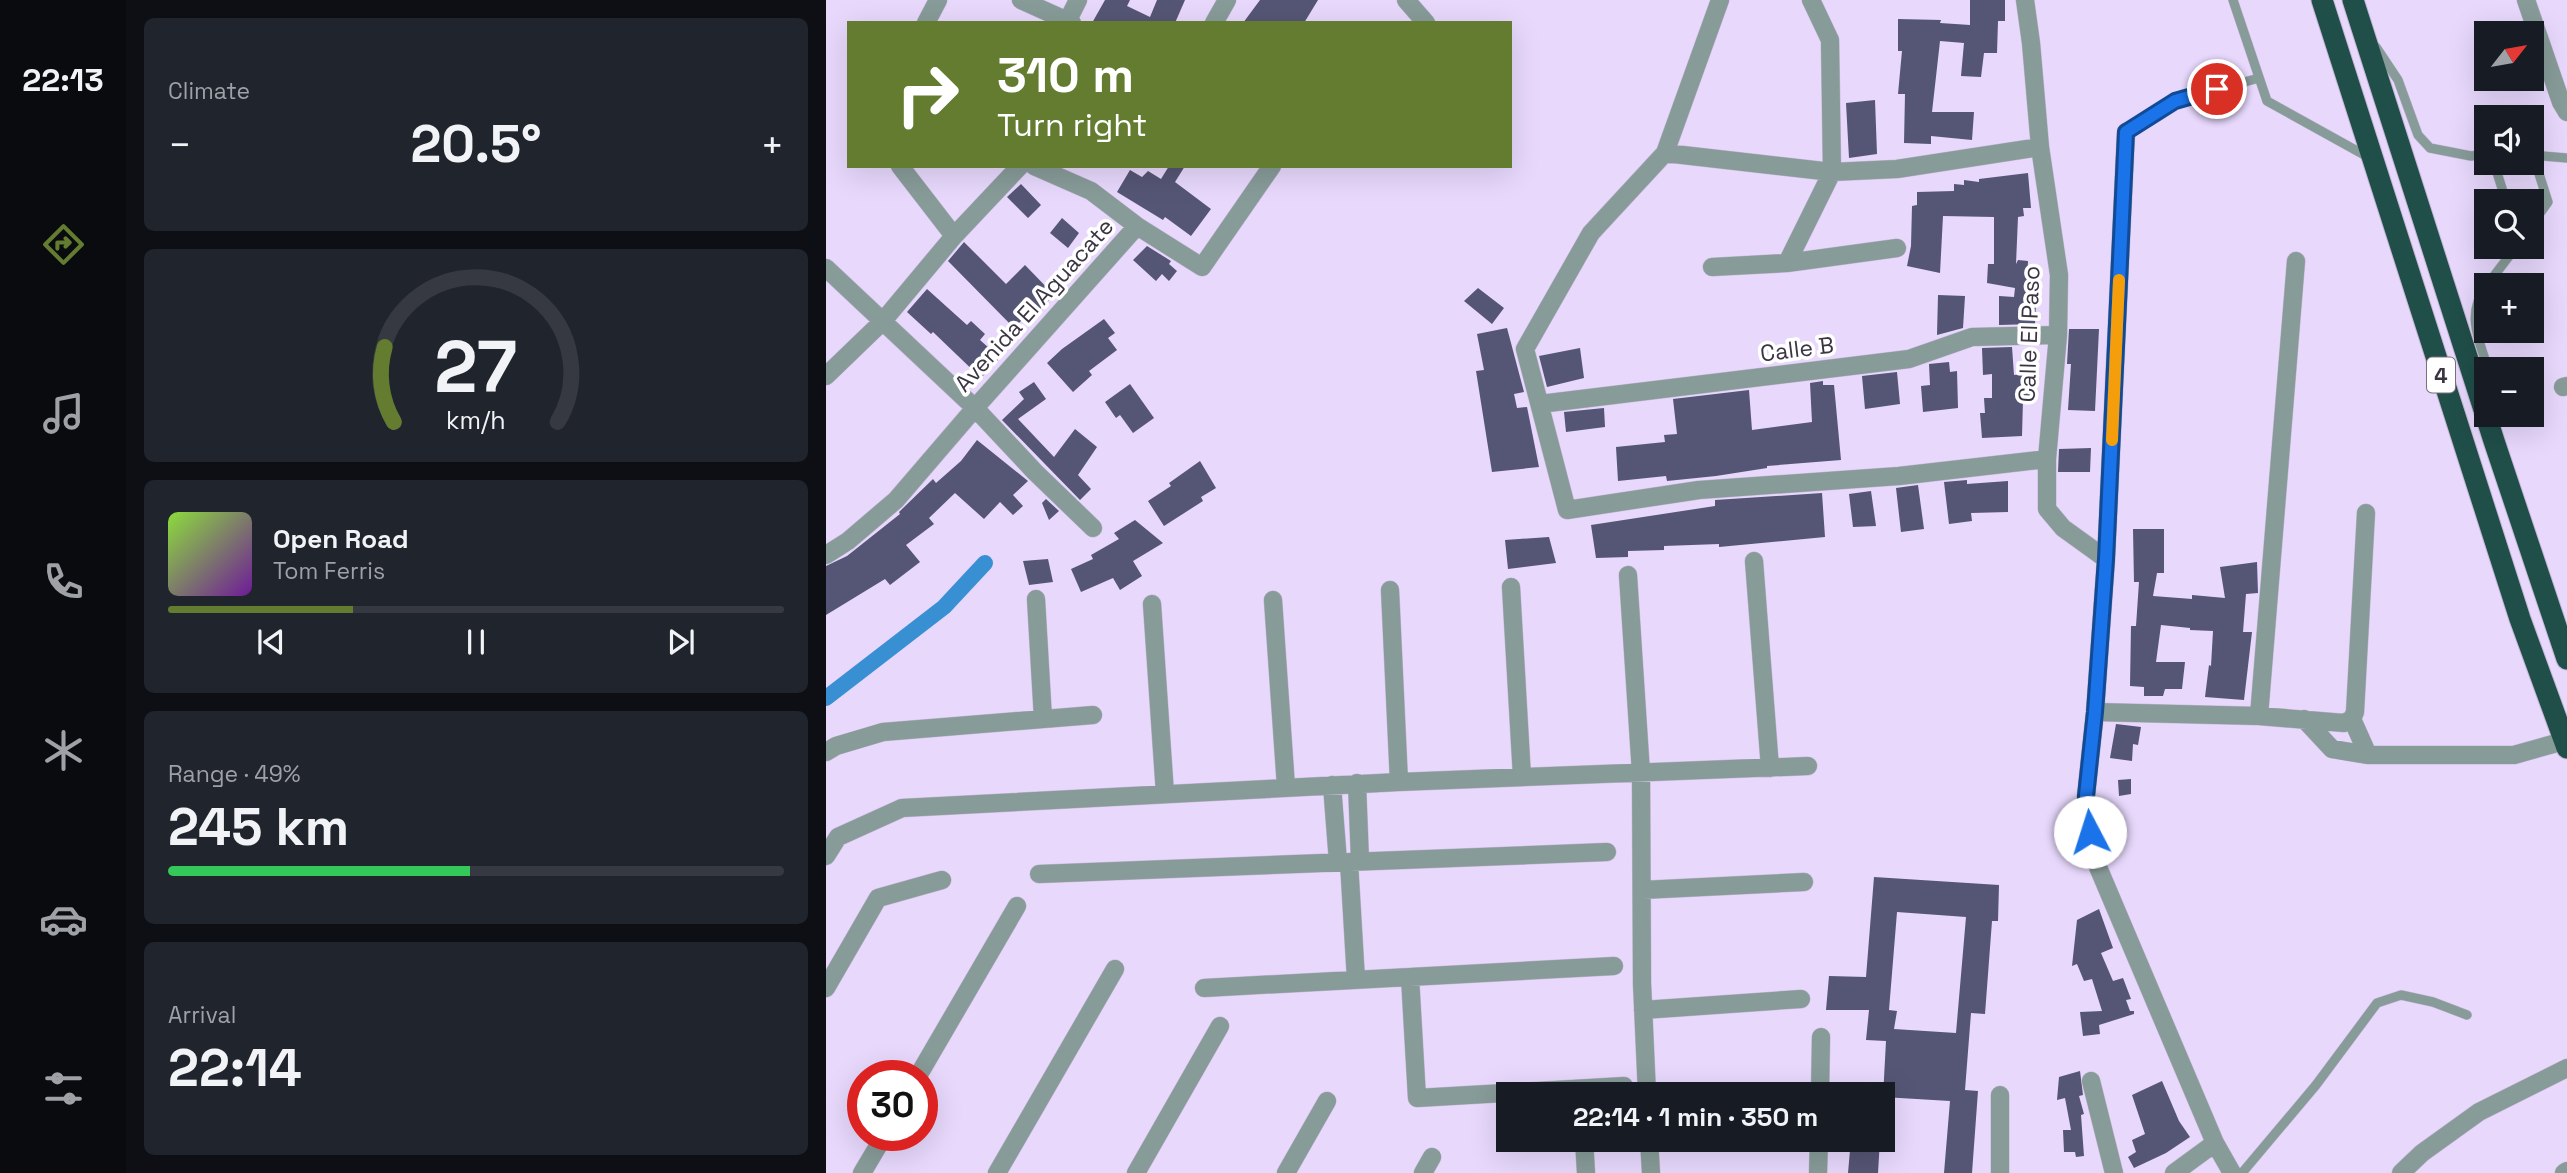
<!DOCTYPE html>
<html lang="en">
<head>
<meta charset="utf-8">
<style>
	:root { --surface:#171b24; --page:#20242c; --text:#f1f3f6; --muted:#9ea1a6; --line:#363941; --accent:#637c2f }
	body { margin:0; font-family:"Space Grotesk",sans-serif; background:var(--page); color:var(--text); height:100vh; display:flex; flex-direction:column; font-size:26px; white-space:nowrap }
	* { box-sizing:border-box; margin:0 }
	p { font-size:23px; color:var(--muted) }
	.icon { flex:none; width:38px; height:38px; fill:none; stroke:currentColor; stroke-width:2; stroke-linecap:round; stroke-linejoin:round }
	.map { position:relative; flex:1; overflow:hidden }
	.drawer { display:flex; flex-direction:column; gap:18px; padding:18px; background:#0d0f14; width:700px }
	.drawer>* { flex:none }
	.guide { position:absolute; left:21px; top:21px; width:665px; height:147px; border-radius:0px; box-shadow:0 7px 28px #0002; background:#637c2f; color:#fff; overflow:hidden }
	.needle { width:46px; rotate:59deg }
	.fabs { position:absolute; left:1648px; top:21px; display:grid; gap:14px }
	.fabs a { display:grid; place-items:center; width:70px; height:70px; border-radius:0px; background:var(--surface); box-shadow:0 7px 28px #0002; font-size:35px }
	.speed { position:absolute; left:21px; top:1060px; display:flex; gap:14px; font-size:35px; font-weight:700; text-align:center }
	.speed>* { display:grid; place-content:center; width:91px; height:91px; border-radius:50%; background:var(--surface); box-shadow:0 7px 28px #0002; line-height:1 }
	.speed .limit { border:10px solid #d22; background:#fff; color:#111 }
	.pin { position:absolute; display:grid; place-items:center; width:60px; height:60px; color:#fff; margin:-30px; border:4px solid #fff; border-radius:50%; box-shadow:0 2px 7px #0007 }
	.me { position:absolute; width:77px; margin:-38px; rotate:355deg; stroke-linejoin:round; filter:drop-shadow(0 0 5px #0008) }
	.turn { display:flex; align-items:center; gap:24px; height:147px; padding:0 35px; font-size:32px }
	.turn .icon { width:91px; height:91px; stroke-width:2.5 }
	.turn b { display:block; font-size:49px; line-height:60px }
	.big { font-size:52px; font-weight:600; line-height:1.1 }
	.drawer .widget { flex:1; display:flex; flex-direction:column; justify-content:center; gap:10px; min-width:0; padding:0 24px; border-radius:10px; background:var(--page) }
	.drawer .dial { align-items:center; gap:0 }
	.dial svg { height:182px; overflow:visible; fill:none; stroke:var(--line); stroke-width:7; stroke-linecap:round; text-anchor:middle }
	.dial text { fill:var(--text); stroke:none }
	.song { display:flex; align-items:center; gap:21px }
	.cover { width:84px; height:84px; border-radius:10px; background:linear-gradient(135deg,hsl(90 70% 55%),hsl(280 70% 35%)) }
	.played { height:7px; border-radius:4px; background:linear-gradient(90deg,var(--accent) 30%,var(--line) 30%) }
	.keys { display:flex; justify-content:space-around; direction:ltr }
	.heat { display:flex; justify-content:space-between; align-items:center; font-size:38px; direction:ltr }
	.charge { height:10px; border-radius:5px; background:linear-gradient(90deg,#34c759 49%,var(--line) 0) }
	.trip { position:absolute; left:670px; top:1082px; width:399px; height:70px; border-radius:0px; background:var(--surface); box-shadow:0 7px 28px #0002; font-weight:600; line-height:70px; text-align:center }
	main { display:flex; flex:1; min-height:0 }
	.menu { display:flex; flex-direction:column; width:126px; justify-content:space-around; align-items:center; background:#090b0e; color:var(--muted) }
	.menu .icon { width:49px; height:49px }
	.menu .current { color:var(--accent) }
	.menu b { font-size:32px; color:var(--text) }
	.map>svg:first-child { display:block }
</style>
</head>
<body>
<main>
<nav class="menu">
<b>22:13</b>
<svg class="icon current" aria-label="directions" viewBox="0 0 24 24"><path d="M12 3l9 9-9 9-9-9zM9 14v-3h6M13 9l2 2-2 2"/></svg>
<svg class="icon" aria-label="music" viewBox="0 0 24 24"><path d="M9 18V5l10-2v13"/><circle cx="6" cy="18" r="3"/><circle cx="16" cy="16" r="3"/></svg>
<svg class="icon" aria-label="phone" viewBox="0 0 24 24"><path d="M5 4h4l2 5-3 2q2 4 5 5l2-3 5 2v4C11 20 4 13 5 4z"/></svg>
<svg class="icon" aria-label="climate" viewBox="0 0 24 24"><path d="M12 3v18M4 7l16 10M4 17L20 7"/></svg>
<svg class="icon" aria-label="car" viewBox="0 0 24 24"><path d="M5 17H2v-5l4-1 3-4h7l3 4 3 1v5h-3M9 17h6M6 11h13"/><circle cx="7" cy="17" r="2"/><circle cx="17" cy="17" r="2"/></svg>
<svg class="icon" aria-label="filters" viewBox="0 0 24 24"><path d="M4 7h16M4 17h16"/><circle cx="9" cy="7" r="2"/><circle cx="15" cy="17" r="2"/></svg>
</nav>
<section class="drawer">
<div class="widget"><p>Climate</p>
<div class="heat"><a>−</a><b class="big">20.5°</b><a>+</a></div>
</div>
<div class="widget dial"><svg viewBox="0 0 100 80">
<path d="M14 69A42 42 0 1 1 86 69"/>
<path d="M14 69A42 42 0 0 1 10 36" stroke="#637c2f"/>
<text x="50" y="56" font-size="32" font-weight="700">27</text>
<text x="50" y="72" font-size="11">km/h</text>
</svg></div>
<div class="widget">
<div class="song"><i class="cover"></i><div><b>Open Road</b><p>Tom Ferris</p></div></div>
<div class="played"></div>
<div class="keys"><svg class="icon" aria-label="previous" viewBox="0 0 24 24"><path d="M18 5L8 12l10 7zM5 5v14"/></svg><svg class="icon" aria-label="pause" viewBox="0 0 24 24"><path d="M8 5v14M16 5v14"/></svg><svg class="icon" aria-label="next" viewBox="0 0 24 24"><path d="M6 5l10 7-10 7zM19 5v14"/></svg></div>
</div>
<div class="widget"><p>Range · 49%</p><b class="big">245 km</b><div class="charge"></div></div>
<div class="widget"><p>Arrival</p><b class="big">22:14</b></div>
</section>
<div class="map">
<svg width="1741" height="1173" viewBox="0 0 1741 1173">
	<rect width="100%" height="100%" fill="#e7d8fc"/>
	<g fill="none" stroke-linecap="round" stroke-linejoin="round">
		<path stroke="#3890d3" stroke-width="16" d="M0,698L118,607L159,563"/>
	</g>
	<path fill="#555575" fill-rule="evenodd" d="M279,0H304L301,6L324,17L331,0H359L349,23H266Z
		M434,0H492L478,23H417Z
		M1144,0H1179V21H1172L1171,53H1158L1155,77L1135,76L1138,43L1114,41L1106,112H1148L1146,140L1105,136V144L1078,143L1079,94H1072L1076,51H1072V19L1115,20L1114,23L1144,25Z
		M1049,100L1051,154L1023,158L1020,103Z
		M343,166H359L349,182L385,209L365,236L339,217L337,220L291,192L304,170L316,177L322,171L335,179Z
		M1202,173L1205,208H1197L1198,216L1192,217L1190,264L1192,260L1202,261L1200,302L1210,303L1209,324L1173,325V296L1188,297L1189,288L1161,283L1162,264H1168V217L1117,216L1114,273L1081,266L1085,246L1086,206L1091,205V192L1128,191V184L1138,185V180L1153,182V179Z
		M195,184L215,205L202,218L181,197Z
		M236,218L253,233L242,248L224,233Z
		M138,242L180,284L199,265L228,295L213,310L209,307L188,328L122,261Z
		M321,246L345,261L343,264L351,271L343,281L336,274L330,281L307,260Z
		M652,288L678,308L666,324L638,301Z
		M101,289L141,325L145,321L159,334L154,340L174,358L155,378L107,332L105,334L81,312Z
		M1112,295L1139,296L1137,328L1111,335Z
		M278,319L289,333L282,338L291,350L263,371L266,375L247,392L221,363L236,349Z
		M681,328L698,392L688,394L691,408L701,407L713,467L666,472L650,371L658,370L651,334Z
		M1243,329H1273L1269,411L1242,410L1245,364H1241Z
		M1186,347L1188,375L1208,372L1207,399H1197L1196,436L1156,438L1154,413H1159L1158,398H1166V374L1157,375L1156,348Z
		M754,348L758,378L721,387L713,356Z
		M1123,362L1124,372L1131,371L1132,408L1097,412L1095,386L1104,385L1103,364Z
		M1071,372L1074,404L1039,409L1036,376Z
		M997,381V385H1008L1015,460L941,466V468L890,476L841,481L840,476L792,481L790,447L839,442L838,435L851,434L847,399L923,390L926,430L986,422L984,383Z
		M208,382L220,399L192,419L228,457L249,429L271,447L252,475L265,489L254,500L176,420L198,399L193,392Z
		M304,384L328,418L307,433L294,415L290,418L279,402Z
		M778,408L779,427L740,432L738,412Z
		M151,440L202,481L187,495L197,506L187,515L174,502L158,519L129,493L103,518L108,524L80,545L94,562L64,585L59,579L0,615V566L21,556L74,514L73,512L107,479L110,483L135,461Z
		M1265,448L1264,472H1232L1233,449Z
		M374,461L390,488L375,497L377,501L338,526L322,501L345,486L343,483Z
		M1141,480V484L1182,481V512L1145,513L1146,521L1123,524L1118,482Z
		M1092,485L1098,529L1075,532L1070,488Z
		M1045,491L1050,526L1027,527L1023,494Z
		M996,493L999,537L893,547V544L838,546V550L802,551V557L770,558L765,525L889,506V500Z
		M220,499L233,511L223,520L216,503Z
		M309,520L337,543L307,561L316,576L294,590L287,578L255,592L245,569L267,559L265,555L293,539L288,533Z
		M1307,529H1338V573H1331L1327,596L1366,599V595L1399,598L1394,567L1431,562L1432,593L1420,594L1417,632H1426L1418,700L1379,697L1383,665L1385,666L1387,631L1364,630V628L1335,625L1330,662H1359L1356,689H1339L1337,696H1318V687L1304,686L1305,626H1310L1313,582H1308Z
		M723,537L730,563L682,569L679,540Z
		M222,559L227,582L203,585L197,561Z
		M1290,724L1315,727L1312,745L1307,744L1306,761L1284,758Z
		M1305,779V794L1293,796L1292,780Z
		M1048,877L1173,885L1172,921H1166L1159,1014L1145,1013L1139,1090L1152,1091L1146,1173H1118L1124,1101L1057,1097L1060,1041L1040,1040L1043,1010H1000L1003,976L1040,977ZM1071,912L1140,917L1130,1033L1068,1029L1071,1011L1063,1010Z
		M1273,909L1287,948L1275,953L1287,981L1297,978L1305,999L1300,1000L1304,1011H1308V1014L1273,1025L1274,1034L1257,1036L1254,1012L1276,1011L1266,979L1258,981L1251,964L1246,966L1251,920Z
		M1254,1071L1257,1095L1253,1096L1258,1114L1255,1115L1258,1156L1250,1157L1249,1152H1238L1237,1130H1245L1239,1098L1231,1100L1233,1077Z
		M1336,1081L1353,1121L1364,1137L1340,1153L1308,1168L1302,1157L1310,1152L1306,1140L1319,1134L1306,1095Z
		M1025,1139H1054L1052,1173H1022Z"/>
	<g fill="none" stroke-linecap="round" stroke-linejoin="round">
		<defs>
			<path id="service" d="M1407,0L1441,101L1542,157
				M1550,47L1572,80L1592,135L1604,148L1645,156L1661,154
				M1300,132L1349,101L1433,78
				M1706,155L1741,158
				M1668,163L1680,201
				M1706,224L1722,202L1707,155
				M1661,285C1639,314 1653,339 1662,369
				M1661,285L1690,247
				M1416,1173L1490,1085L1551,1003L1575,995L1607,1002L1641,1015"/>
			<path id="minor" d="M195,0L246,23
				M580,0L600,23
				M894,0L839,153L765,233L699,349L741,510L873,490L1073,476L1221,459
				M1199,0L1205,43L1214,147L1233,275L1232,335L1221,459V509L1237,528L1280,559
				M1700,0L1735,102L1741,112
				M242,20L252,0
				M100,23L112,0
				M388,23L401,0
				M1300,132L1280,559L1269,712L1260,796L1269,860L1389,1143L1406,1173
				M839,153L1006,172L1071,169L1214,147
				M74,166L128,236
				M208,166L265,191L311,226L376,267L446,166
				M961,263L1006,172L1004,40L985,0
				M886,267L961,263L1071,248
				M0,268L149,408L209,472L267,528
				M0,376L57,321L128,236L194,166
				M1737,387L1741,386
				M714,404L1083,359L1146,337L1232,335
				M1540,513L1529,712L1526,719L1542,755
				M0,555L22,541L70,500L149,408L311,226
				M928,561L944,768
				M802,575L815,773L816,983L821,1094
				M685,587L696,777
				M564,590L573,782
				M210,599L217,719
				M447,600L460,787
				M326,604L339,794
				M1269,712L1433,716L1518,723L1526,719
				M1433,716L1470,261
				M1478,719L1506,749L1542,755H1688L1738,741
				M0,752L10,746L57,732L267,715
				M531,783L534,861
				M506,785L512,862
				M0,856L12,837L76,808L573,782L982,766
				M523,862L530,980
				M213,874L781,852
				M816,890L978,882
				M584,977L591,1098L798,1086
				M0,988L52,898L116,880
				M378,988L788,966
				M817,1010L975,999
				M92,1076L191,906
				M1265,1081L1288,1173
				M994,1094L995,1037
				M1174,1095V1173
				M758,1139L760,1173
				M823,1139L825,1173
				M36,1173L58,1136
				M171,1173L289,969
				M310,1173L394,1026
				M460,1173L501,1101
				M597,1173L606,1157
				M992,1173L993,1139
				M1348,1173L1389,1143
				M1575,1173L1596,1153L1653,1112L1741,1068
				M1738,1173L1741,1171"/>
			<path id="motorway" d="M1496,0L1694,619L1741,748
				M1527,0L1668,441L1741,659"/>
		</defs>
		<use href="#service" stroke="#c5b7d7" stroke-width="10"/>
		<use href="#minor" stroke="#c5b7d7" stroke-width="19"/>
		<use href="#motorway" stroke="#c5b7d7" stroke-width="23"/>
		<use href="#service" stroke="#879b98" stroke-width="9"/>
		<use href="#minor" stroke="#879b98" stroke-width="18"/>
		<use href="#motorway" stroke="#204e49" stroke-width="21"/>
	</g>
	<g fill="none" stroke-linecap="round" stroke-linejoin="round">
		<defs>
			<path id="route" d="M1264,832L1260,796L1269,712L1280,559L1300,132L1349,101L1391,89"/>
		</defs>
		<use href="#route" stroke="#114b97" stroke-width="18"/>
		<use href="#route" stroke="#1a73e8" stroke-width="12"/>
		<path stroke="#f59e0b" stroke-width="12" d="M1286,440L1293,280"/>
	</g>
	<g text-anchor="middle" dominant-baseline="central" stroke-width="7" stroke-linejoin="round" paint-order="stroke">
		<rect fill="#fff" stroke="#76727b" stroke-width="2" x="1601" y="357.5" width="28" height="35" rx="5"/>
		<g font-size="21" font-weight="bold" fill="#3b3543">
			<text x="1615" y="375">4</text>
		</g>
		<g font-size="23" fill="#3b3543" stroke="#fff">
			<text transform="translate(208 305) rotate(-48)">Avenida El Aguacate</text>
			<text transform="translate(1203 334) rotate(-88)">Calle El Paso</text>
			<text transform="translate(971 349) rotate(-7)">Calle B</text>
		</g>
	</g>
</svg>
<div class="fabs">
<a><svg class="needle" viewBox="-14 -14 28 28"><path d="M0-13l5 13h-10z" fill="#e53935"/><path d="M0 13l5-13h-10z" fill="#9ea1a6"/></svg></a>
<a><svg class="icon" aria-label="sound" viewBox="0 0 24 24"><path d="M4 9h4l5-4v14l-5-4H4zM17 9q2 3 0 6"/></svg></a>
<a><svg class="icon" aria-label="search" viewBox="0 0 24 24"><circle cx="10" cy="10" r="6"/><path d="M15 15l6 6"/></svg></a>
<a>+</a>
<a>−</a>
</div>
<div class="speed"><div class="limit">30</div></div>
<div class="pin" style="left:1391px;top:89px;background:#d93025"><svg class="icon" aria-label="arrive" viewBox="0 0 24 24"><path d="M6 21V4h12l-3 4 3 4H6"/></svg></div>
<svg class="me" style="left:1264px;top:832px" viewBox="-20 -20 40 40"><circle r="19" fill="#fff"/><path d="M0-13L10 11 0 6-10 11z" fill="#1a73e8"/></svg>
<div class="trip">22:14 · 1 min · 350 m</div>
<div class="guide">
<div class="turn"><svg class="icon" aria-label="right" viewBox="0 0 24 24"><path d="M7 20v-9h11M14 6l5 5-5 5"/></svg><div><b>310 m</b>Turn right</div></div>
</div>
</div>
</main>
</body>
</html>
